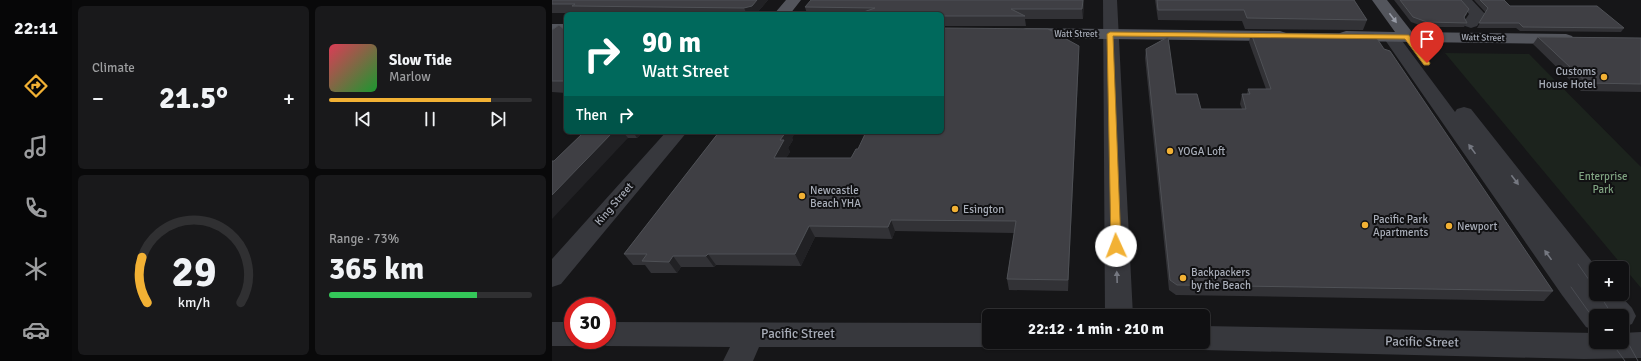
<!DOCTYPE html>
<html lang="en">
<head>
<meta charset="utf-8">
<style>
	:root { --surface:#101012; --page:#19191b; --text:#f1f3f6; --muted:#9c9d9f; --line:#303032; --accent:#f2b134 }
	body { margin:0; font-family:Signika,sans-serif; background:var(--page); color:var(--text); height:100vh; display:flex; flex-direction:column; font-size:15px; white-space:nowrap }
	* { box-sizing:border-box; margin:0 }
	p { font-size:13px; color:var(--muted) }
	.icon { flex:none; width:22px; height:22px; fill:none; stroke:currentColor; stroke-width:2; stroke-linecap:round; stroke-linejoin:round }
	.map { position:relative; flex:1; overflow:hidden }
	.details { display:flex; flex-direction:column; gap:6px; padding:6px; background:#09090a; width:480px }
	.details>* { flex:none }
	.banner { position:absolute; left:12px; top:12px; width:380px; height:122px; border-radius:6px; box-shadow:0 1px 3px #0004,0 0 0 1px var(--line); background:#00695c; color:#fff; overflow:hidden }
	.controls { position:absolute; left:1037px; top:261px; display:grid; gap:8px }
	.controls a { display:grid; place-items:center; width:40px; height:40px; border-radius:6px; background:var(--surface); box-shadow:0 1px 3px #0004,0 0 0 1px var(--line); font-size:20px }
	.speed { position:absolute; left:12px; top:297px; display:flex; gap:8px; font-size:20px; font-weight:700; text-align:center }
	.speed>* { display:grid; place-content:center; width:52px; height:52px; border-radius:50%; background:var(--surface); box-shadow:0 1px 3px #0004,0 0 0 1px var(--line); line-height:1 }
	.speed .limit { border:6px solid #d22; background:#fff; color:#111 }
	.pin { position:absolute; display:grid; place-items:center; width:34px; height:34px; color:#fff; margin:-41px -17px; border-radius:50% 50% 50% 0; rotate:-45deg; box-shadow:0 0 4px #0007 }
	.pin .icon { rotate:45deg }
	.me { position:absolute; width:44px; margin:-22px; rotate:358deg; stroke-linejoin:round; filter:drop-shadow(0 0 3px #0008) }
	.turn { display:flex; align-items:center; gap:14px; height:84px; padding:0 12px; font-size:18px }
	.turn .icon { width:52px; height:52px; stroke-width:2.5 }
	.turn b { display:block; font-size:28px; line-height:34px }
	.then { display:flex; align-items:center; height:38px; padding:0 12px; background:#0003; gap:8px; font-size:15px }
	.big { font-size:30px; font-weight:700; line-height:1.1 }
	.details .card { flex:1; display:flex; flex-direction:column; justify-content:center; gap:6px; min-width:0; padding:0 14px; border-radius:6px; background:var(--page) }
	.details .dial { align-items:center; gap:0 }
	.dial svg { height:104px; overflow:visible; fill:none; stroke:var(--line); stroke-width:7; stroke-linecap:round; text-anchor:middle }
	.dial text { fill:var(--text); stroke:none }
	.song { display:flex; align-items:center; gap:12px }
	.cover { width:48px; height:48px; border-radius:6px; background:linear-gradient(135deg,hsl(350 70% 55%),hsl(130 70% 35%)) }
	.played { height:4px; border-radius:2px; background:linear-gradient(90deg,var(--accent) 80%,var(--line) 80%) }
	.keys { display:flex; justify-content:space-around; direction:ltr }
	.heat { display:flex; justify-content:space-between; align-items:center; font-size:22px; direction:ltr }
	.charge { height:6px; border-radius:3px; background:linear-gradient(90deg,#34c759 73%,var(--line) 0) }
	.details .tiles { flex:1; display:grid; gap:6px; grid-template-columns:repeat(2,1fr) }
	.trip { position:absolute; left:430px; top:309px; width:228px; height:40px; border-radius:6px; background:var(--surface); box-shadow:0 1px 3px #0004,0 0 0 1px var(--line); font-weight:700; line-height:40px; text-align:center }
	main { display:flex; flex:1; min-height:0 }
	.dock { display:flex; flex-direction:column; width:72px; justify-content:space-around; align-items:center; background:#060607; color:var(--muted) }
	.dock .icon { width:28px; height:28px }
	.dock .on { color:var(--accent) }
	.dock b { font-size:18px; color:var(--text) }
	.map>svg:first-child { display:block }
</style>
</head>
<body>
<main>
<nav class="dock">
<b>22:11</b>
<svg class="icon on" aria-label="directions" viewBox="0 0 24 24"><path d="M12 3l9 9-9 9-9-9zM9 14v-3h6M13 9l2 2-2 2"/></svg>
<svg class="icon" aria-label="music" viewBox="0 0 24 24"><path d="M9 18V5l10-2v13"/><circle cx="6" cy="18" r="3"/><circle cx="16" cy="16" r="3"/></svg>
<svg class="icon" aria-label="phone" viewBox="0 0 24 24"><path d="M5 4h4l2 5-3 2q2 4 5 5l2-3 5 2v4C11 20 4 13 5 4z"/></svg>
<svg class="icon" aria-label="climate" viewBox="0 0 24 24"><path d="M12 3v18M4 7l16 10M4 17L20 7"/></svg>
<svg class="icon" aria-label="car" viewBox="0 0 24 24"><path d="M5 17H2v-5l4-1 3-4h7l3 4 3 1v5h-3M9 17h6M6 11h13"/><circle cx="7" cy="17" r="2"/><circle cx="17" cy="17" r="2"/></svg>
</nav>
<section class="details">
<div class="tiles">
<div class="card"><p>Climate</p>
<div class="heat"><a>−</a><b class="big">21.5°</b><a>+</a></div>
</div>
<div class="card">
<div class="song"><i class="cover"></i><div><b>Slow Tide</b><p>Marlow</p></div></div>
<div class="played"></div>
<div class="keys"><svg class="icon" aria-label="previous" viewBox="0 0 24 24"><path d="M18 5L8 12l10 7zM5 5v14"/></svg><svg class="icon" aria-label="pause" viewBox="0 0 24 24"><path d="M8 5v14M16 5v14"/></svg><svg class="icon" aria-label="next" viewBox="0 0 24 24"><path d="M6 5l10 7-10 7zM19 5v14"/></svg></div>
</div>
<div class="card dial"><svg viewBox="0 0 100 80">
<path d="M14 69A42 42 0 1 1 86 69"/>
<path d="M14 69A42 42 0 0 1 10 34" stroke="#f2b134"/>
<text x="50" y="56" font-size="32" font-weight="700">29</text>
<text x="50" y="72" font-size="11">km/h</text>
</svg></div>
<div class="card"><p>Range · 73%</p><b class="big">365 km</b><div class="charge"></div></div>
</div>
</section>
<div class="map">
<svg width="1089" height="361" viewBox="0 0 1089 361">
	<rect width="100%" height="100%" fill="#161618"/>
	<path fill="#1c231d" d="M893,53L977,54L1089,167V288Z"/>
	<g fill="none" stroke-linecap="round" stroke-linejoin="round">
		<path fill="#37383d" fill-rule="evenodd" d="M551,0H565L581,316H553Z
			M905,0H920L933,14L925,26L919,28L913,26L911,23L917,14Z
			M839,32L845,34L903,112L905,109L912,107L919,109L1045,268L1044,294H1067L1080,308L1084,316L1080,324L1070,328V316H1044V331L1034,327L1010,295L831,37L833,34Z
			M114,132H135L9,284L0,287V259Z
			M0,322H21V340H32L31,343L21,346H0Z
			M55,322L437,323V342H448L437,347H207L201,361H171L178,347L55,346L45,343L44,340H55Z
			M651,326L1044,333V342H1070V333L1089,332V358L1032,359L651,350L641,347L639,342H651Z"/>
		<path fill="#53555c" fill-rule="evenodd" d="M234,0H249L238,14H222Z
			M820,0H835L860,32L1014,34L1020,36L1022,39L1020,42L1014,44L794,41L788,39L786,36L788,33L794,31L843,32Z
			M0,24H14V34H0Z
			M474,28L728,31L734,33L736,36L734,39L728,41L474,38L468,36L466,33L468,30Z"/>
		<path stroke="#4a4c52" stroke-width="1" d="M1026,264L1044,290
			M1019,287L1044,322
			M1047,294L1061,316
			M1070,332L1086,361
			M1059,342L1073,361"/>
	</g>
	<path fill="#323236" d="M0,0H216L204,14H26L25,13H0Z
		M532,0L531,19H473L474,26H390V14H255L253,7Z
		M603,0H802L815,20L811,30L693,29L690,21L606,20Z
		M842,0H909L915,14L912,18L915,23L912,27H873L859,22Z
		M922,0H952L958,6L1072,28L1069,32L968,31L964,28H925L934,13Z
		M0,30L14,31V93L0,92Z
		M699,33L832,49L1001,291L992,301L624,295L617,290L593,58L594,49L624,94L649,109H690L688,104L690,94H695L696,89H714L697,42Z
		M986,37L1089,38V92L1029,91L981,44Z
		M527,57L516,291L457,290L455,279L462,233L343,231L340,239L263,237L249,266L164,265L162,267H129L125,273H99L93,265H81L72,254L167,132H243L240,138L241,140L236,148L238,152L234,158H299L306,149Z
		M32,132H91L85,138H76L2,161Z"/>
	<path fill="#212124" d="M205,0H216L204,14H195L192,8Z
		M531,0H532L531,19L530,9Z
		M527,46V57L516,291V280Z
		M61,132H71L76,138L0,219V195Z
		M81,132H91L85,138Z
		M234,132H243L240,138L241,140L236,148L238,152L227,169L222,158L228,140Z
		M339,220L343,231L340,239L336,227Z
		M257,226L263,237L249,266L243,254Z
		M156,254L164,265L162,267L154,256Z
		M121,256L129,267L125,273L117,262Z"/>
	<path fill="#3f3f44" stroke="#4f5156" d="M0,0H205L200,6L192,8L20,6L23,4H0Z
		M259,0H531L530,9H459L473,16H390V14H306L323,8L253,7Z
		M605,0H802L815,20L695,18L692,10H606Z
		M848,0H909L917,9L912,17L915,23L875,22L861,17Z
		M928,0H952L958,6H1045L1072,28L971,27L967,23H927L936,8Z
		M7,25L14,31V81H0V30Z
		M390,28L496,29L527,46L516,280L455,279L464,221L339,220L336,227L257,226L243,254H156L154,256H121L117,262L90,261L95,254H72L167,132H234L228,140H232L222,158H299L304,149H306L314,132H390Z
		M699,33L822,34L832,49L838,51L1001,291L625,285L618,280L594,49L616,37L624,94H645L649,109H694L690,94H698L696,89H719Z
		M986,37L1089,38V84L1035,83Z
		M32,132H61L0,195V161H2Z"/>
	<defs><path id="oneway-solid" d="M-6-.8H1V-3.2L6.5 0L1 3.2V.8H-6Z"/></defs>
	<use fill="#979ba6" href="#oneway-solid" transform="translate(841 18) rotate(53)"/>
	<g fill="#757881">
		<use href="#oneway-solid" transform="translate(920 149) rotate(-126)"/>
		<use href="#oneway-solid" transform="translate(963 180) rotate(53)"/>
		<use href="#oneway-solid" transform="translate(996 255) rotate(-126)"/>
		<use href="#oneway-solid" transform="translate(565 277) rotate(-92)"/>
	</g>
	<path fill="#f2b134" stroke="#9d7322" d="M558,32L855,35H857L878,63L877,65H872L853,39L561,36L569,246L568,249H561L559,246L555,34Z"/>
	<g fill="#f2b134" stroke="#111113" stroke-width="1.5">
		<circle cx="1052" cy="77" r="4"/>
		<circle cx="618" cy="151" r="4"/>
		<circle cx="250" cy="196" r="4"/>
		<circle cx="403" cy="209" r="4"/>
		<circle cx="813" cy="225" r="4"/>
		<circle cx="897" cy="226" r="4"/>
		<circle cx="631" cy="278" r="4"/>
	</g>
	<g text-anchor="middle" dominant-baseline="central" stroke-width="4" stroke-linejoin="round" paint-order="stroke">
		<g font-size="9" fill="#a8adb8" stroke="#111113">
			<text x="524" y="34">Watt Street</text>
			<text transform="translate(931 38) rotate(1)">Watt Street</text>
		</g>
		<g font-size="11" fill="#a8adb8" stroke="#111113" text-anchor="start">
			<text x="1044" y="71" text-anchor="end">Customs<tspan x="1044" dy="13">House Hotel</tspan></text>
			<text x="626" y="151">YOGA Loft</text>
			<text x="258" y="190">Newcastle<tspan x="258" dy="13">Beach YHA</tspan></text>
			<text x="411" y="209">Esington</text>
			<text x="821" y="219">Pacific Park<tspan x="821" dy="13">Apartments</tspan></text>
			<text x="905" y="226">Newport</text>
			<text x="639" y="272">Backpackers<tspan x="639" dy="13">by the Beach</tspan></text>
		</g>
		<g font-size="11" fill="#7fa381" stroke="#111113">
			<text x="1051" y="176">Enterprise<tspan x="1051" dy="13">Park</tspan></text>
		</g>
		<g font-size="11" fill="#a8adb8" stroke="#111113">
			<text transform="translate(62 204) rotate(-49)">King Street</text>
		</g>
		<g font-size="13" fill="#a8adb8" stroke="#111113">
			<text x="246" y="334">Pacific Street</text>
			<text transform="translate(870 342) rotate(1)">Pacific Street</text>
		</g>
	</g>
</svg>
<div class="controls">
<a>+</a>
<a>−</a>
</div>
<div class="speed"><div class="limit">30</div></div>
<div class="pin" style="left:875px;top:63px;background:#d93025"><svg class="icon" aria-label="arrive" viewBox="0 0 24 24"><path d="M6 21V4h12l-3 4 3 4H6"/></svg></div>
<svg class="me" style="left:564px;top:246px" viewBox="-20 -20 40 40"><circle r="19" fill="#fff"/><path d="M0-13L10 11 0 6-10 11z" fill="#f2b134"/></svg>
<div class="trip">22:12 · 1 min · 210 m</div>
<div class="banner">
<div class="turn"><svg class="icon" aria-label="right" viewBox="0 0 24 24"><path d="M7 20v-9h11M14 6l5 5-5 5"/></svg><div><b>90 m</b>Watt Street</div></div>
<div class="then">Then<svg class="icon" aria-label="right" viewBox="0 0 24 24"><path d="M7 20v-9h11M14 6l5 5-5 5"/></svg></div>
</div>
</div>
</main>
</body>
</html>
